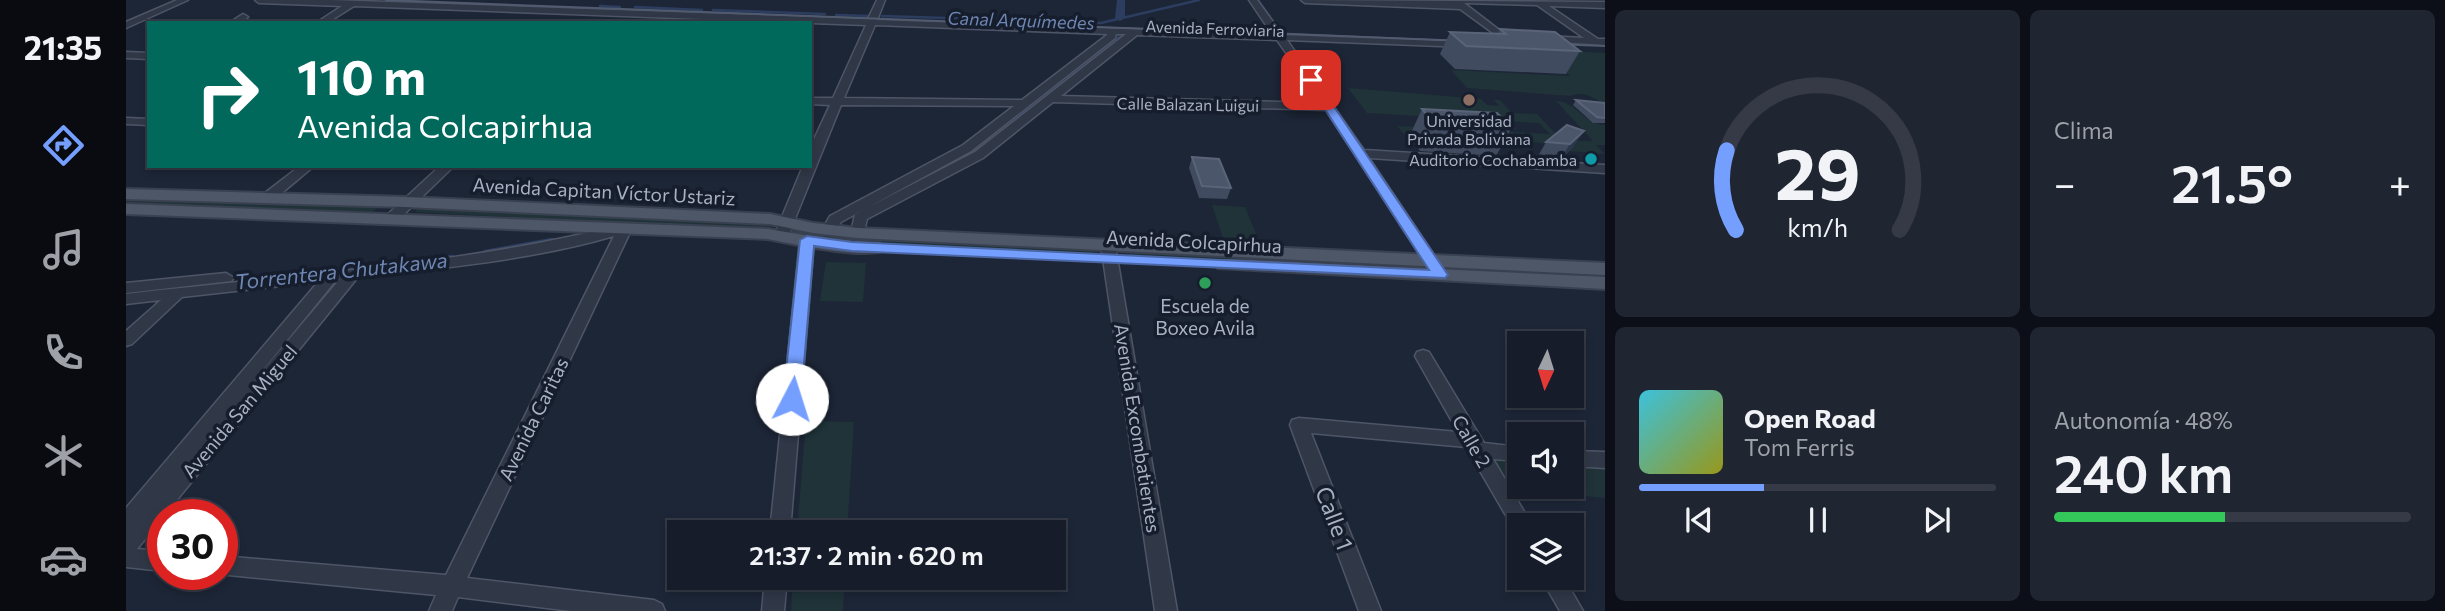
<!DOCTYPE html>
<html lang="es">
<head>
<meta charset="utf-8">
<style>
	:root { --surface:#161c29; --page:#1f2531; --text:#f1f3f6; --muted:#9ea1a8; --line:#353a46; --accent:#759fff }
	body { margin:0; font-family:Commissioner,sans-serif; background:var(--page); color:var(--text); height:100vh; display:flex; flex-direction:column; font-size:26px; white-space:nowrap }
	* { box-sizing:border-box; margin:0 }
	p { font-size:23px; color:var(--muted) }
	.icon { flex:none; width:38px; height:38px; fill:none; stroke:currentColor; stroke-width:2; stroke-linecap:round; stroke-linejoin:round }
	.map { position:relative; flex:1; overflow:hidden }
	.drawer { display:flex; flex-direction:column; gap:10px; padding:10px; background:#0c0f17; width:840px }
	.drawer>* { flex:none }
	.hud { position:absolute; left:21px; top:21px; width:665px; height:147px; border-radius:0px; box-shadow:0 4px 10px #0003,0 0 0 2px var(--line); background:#00695c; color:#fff; overflow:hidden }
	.needle { width:46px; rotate:184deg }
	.buttons { position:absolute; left:1381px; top:331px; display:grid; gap:14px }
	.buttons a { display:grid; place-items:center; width:77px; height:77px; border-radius:0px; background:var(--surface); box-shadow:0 4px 10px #0003,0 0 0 2px var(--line); font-size:35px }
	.speed { position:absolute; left:21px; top:499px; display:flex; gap:14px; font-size:35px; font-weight:700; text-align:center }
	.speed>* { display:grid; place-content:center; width:91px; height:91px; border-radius:50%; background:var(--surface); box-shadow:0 4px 10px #0003,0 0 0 2px var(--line); line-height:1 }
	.speed .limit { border:10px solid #d22; background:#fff; color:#111 }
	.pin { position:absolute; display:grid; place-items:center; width:60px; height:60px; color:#fff; margin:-30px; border-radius:14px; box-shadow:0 4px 10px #0006 }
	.me { position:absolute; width:77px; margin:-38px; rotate:5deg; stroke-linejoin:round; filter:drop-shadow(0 0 5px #0008) }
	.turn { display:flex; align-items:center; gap:24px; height:147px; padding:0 35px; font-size:32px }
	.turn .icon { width:91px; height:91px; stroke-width:2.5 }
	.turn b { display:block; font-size:49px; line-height:60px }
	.big { font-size:52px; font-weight:600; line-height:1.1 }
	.drawer .tile { flex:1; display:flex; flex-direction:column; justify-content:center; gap:10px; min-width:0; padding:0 24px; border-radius:10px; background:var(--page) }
	.drawer .dial { align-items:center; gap:0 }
	.dial svg { height:182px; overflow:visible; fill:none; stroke:var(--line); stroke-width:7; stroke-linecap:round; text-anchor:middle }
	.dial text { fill:var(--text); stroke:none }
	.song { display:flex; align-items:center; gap:21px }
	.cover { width:84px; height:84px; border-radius:10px; background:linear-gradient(135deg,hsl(190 70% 55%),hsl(60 70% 35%)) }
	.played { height:7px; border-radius:4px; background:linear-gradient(90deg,var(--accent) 35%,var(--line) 35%) }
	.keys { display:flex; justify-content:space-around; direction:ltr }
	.heat { display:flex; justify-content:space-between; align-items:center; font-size:38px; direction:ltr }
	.charge { height:10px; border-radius:5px; background:linear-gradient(90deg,#34c759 48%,var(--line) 0) }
	.drawer .tiles { flex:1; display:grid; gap:10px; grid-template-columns:repeat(2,1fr) }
	.trip { position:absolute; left:541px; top:520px; width:399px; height:70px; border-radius:0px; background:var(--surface); box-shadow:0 4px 10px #0003,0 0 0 2px var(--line); font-weight:600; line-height:70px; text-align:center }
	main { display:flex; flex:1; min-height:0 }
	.tab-bar { display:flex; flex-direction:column; width:126px; justify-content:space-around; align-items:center; background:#090b10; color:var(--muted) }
	.tab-bar .icon { width:49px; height:49px }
	.tab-bar .selected { color:var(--accent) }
	.tab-bar b { font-size:32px; color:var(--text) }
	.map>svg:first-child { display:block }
</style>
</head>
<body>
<main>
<nav class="tab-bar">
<b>21:35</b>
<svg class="icon selected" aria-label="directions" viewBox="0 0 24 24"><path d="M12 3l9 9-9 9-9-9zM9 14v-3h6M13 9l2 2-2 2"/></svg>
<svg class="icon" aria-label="music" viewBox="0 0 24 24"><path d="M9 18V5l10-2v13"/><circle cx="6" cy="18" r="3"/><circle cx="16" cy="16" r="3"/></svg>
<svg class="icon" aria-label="phone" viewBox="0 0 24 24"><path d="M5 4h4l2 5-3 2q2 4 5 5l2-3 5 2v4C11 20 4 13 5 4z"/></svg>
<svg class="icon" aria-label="climate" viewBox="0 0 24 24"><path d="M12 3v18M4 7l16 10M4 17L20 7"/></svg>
<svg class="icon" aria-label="car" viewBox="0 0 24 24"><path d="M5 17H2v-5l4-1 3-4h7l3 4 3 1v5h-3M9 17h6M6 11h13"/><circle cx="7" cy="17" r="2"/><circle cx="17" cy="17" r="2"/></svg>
</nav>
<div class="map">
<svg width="1479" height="611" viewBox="0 0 1479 611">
	<rect width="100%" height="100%" fill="#1d2637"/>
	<path fill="#1f3338" d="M1415,50L1479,53V104C1467,99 1461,90 1444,96L1341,88L1325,70L1444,76Z
		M1222,88L1355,99L1361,105L1373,106L1368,100H1374L1386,113L1411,114L1431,135L1417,143L1402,142L1405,149L1366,147L1358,138L1278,134L1271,126L1424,134L1413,123L1241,113Z
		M1430,101C1452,102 1455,123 1479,125V145H1470L1479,154L1443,151L1448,146L1431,141H1467Z
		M0,198L252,206H254L246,212L0,205Z
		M1086,205L1119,207L1133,241L1097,238Z
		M293,207L641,224L646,226L644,229L638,230L289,212Z
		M685,232L966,249L967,254L735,243L682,236Z
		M1003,250L1291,263L1294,268L1004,255Z
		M700,262L740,263L737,302L694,301Z
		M680,421L728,422L721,532H671Z
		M1367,458L1393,461V486H1446V466L1479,468V498L1384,489Z
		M667,578H719L717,611H665Z"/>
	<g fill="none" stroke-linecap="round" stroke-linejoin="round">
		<path stroke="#2c3d5f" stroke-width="2.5" d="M1132,0L1150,26
			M474,6L494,7
			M509,7L576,10
			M587,10L699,14
			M710,15L744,16
			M756,16L975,23L1073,0
			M908,104L999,32"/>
		<path stroke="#2c3d5f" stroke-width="3.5" d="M755,200L848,151L910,102"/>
		<path stroke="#2c3d5f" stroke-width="4.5" d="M359,252L426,240
			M112,282L326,257"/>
		<path fill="#2c3d5f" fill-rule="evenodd" d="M991,0H999V18L994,21L989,18Z"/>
		<defs>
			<path id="minor" d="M51,0H62L0,28V22Z
				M129,0H205L742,19L751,0H759L751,20L1146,34L1123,0H1131L1156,34L1343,42L1345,44L1340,47L1161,40L1238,150L1479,165V173L1243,158L1318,270L1311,275L1304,270L1200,110L927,102L857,158L741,219L737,236H727L725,233L729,214L849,152L1000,34H990L989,38L845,151L715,222L708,233L703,234L696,230L704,216L837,145L888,106L715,105L662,236L655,240L648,236L677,166H684V148L704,105L684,104V98H707L740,25L228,6L201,23H190L216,6L133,3ZM749,25L981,34V35L896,100L718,98ZM1011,35L1151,40L1195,103L935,96Z
				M1175,0L1479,2V8L1423,6L1472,39H1479V45L1417,41V37L1420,36L1458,38L1411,5L1338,3L1381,36L1383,38L1378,41L1334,9L1179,3Z
				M117,14L122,17L114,23H103Z
				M0,52L23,53V59L0,58Z
				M0,118L23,119V125L0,124Z
				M174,166H188L145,202H135V196Z
				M314,166H328L271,221H261L259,218L261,215Z
				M499,224L506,228L341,578L528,600L536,604L539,611H445L332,597L326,611H303L310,595L92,574H96V556L320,575L488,236C406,260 317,268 232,277L11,549L37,551V571L0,567V508L192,282L56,297L6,344L0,346V331L35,300L0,304V294C167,275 336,265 499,224ZM214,279L122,388L210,280Z
				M681,236L688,240L664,532H644L674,240Z
				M982,241L989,245L1051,611H1029L975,245Z
				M100,273L108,278L105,281L0,293V283Z
				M1297,350L1303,352L1358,443L1393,447V461L1367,459L1406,525H1393V533L1389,531L1340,447L1185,433L1255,611H1233L1164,425L1166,420L1173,418L1332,432L1289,356L1291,352Z
				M1446,451L1479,452V468L1446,466Z
				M639,578H661L658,611H636Z
				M1415,578H1438L1457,611H1434Z"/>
			<path id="major" d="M0,189L280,197L644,214L687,223L732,228L1479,263V275L732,238L687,233L644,224L280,207L0,199Z
				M0,204L642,229L701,239L753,243L762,248C749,262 663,243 642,239L0,214Z
				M1098,259L1479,277V289L1092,268L1089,264Z"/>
		</defs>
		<use href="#minor" stroke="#4d5566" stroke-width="3"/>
		<use href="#major" stroke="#394151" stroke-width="4"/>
		<use href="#minor" fill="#303848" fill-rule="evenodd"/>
		<use href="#major" fill="#4e5768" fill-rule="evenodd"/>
		<path stroke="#515b6f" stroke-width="2" d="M260,0L1341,41
			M1425,44L1479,46"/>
	</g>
	<path fill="#404b60" d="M1374,29L1454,51L1440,74L1329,69L1314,54L1324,32L1372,34Z
		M1450,100L1479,103V123H1467L1447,105Z
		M1296,109L1386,127L1370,156L1294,151L1283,137Z
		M1441,125L1448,146L1434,160L1411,158L1420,142Z
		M1066,157L1105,188L1101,199L1073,198L1063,168Z"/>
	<path fill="#2d374b" d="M1458,131L1448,146L1434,160L1444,144Z"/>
	<path fill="#4b566b" stroke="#5a6479" stroke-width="2" d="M1374,29L1429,32L1454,51L1340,46L1324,32L1380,34Z
		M1450,100L1479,103V118L1471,117Z
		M1296,109L1371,113L1386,127L1308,123Z
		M1441,125L1458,131L1444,144L1420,142Z
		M1066,157L1093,159L1105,188L1076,186Z"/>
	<path fill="#759fff" stroke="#4c67a6" stroke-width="2" d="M1185,77L1190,80L1322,275L1319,278L726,251L688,246L675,399L673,404H660L657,399L674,240L681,236L726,242L1303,270L1180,80Z"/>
	<circle fill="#8d6e63" stroke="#161d2c" stroke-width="2.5" cx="1343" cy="100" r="7"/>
	<circle fill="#0f9aa8" stroke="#161d2c" stroke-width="2.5" cx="1465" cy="159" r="7"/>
	<circle fill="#2e9e5b" stroke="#161d2c" stroke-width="2.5" cx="1079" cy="283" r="7"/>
	<g text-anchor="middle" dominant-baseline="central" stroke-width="7" stroke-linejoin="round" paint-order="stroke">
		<g font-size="16" fill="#a9b2c5" stroke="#161d2c">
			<text transform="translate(1089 28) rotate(2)">Avenida Ferroviaria</text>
			<text transform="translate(1062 104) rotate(1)">Calle Balazan Luigui</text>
		</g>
		<g font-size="16" fill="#a9b2c5" stroke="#161d2c">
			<text x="1343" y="120">Universidad<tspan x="1343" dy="18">Privada Boliviana</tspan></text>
			<text x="1451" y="159" text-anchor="end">Auditorio Cochabamba</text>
		</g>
		<g font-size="18" font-style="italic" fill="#6e86b2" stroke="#161d2c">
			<text transform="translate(895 20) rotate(2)">Canal Arquímedes</text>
		</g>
		<g font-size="19" fill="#a9b2c5" stroke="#161d2c">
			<text transform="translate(478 191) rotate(3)">Avenida Capitan Víctor Ustariz</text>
			<text transform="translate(1068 241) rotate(3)">Avenida Colcapirhua</text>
			<text transform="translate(113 411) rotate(-50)">Avenida San Miguel</text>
			<text transform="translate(407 419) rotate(-64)">Avenida Caritas</text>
			<text transform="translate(1012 428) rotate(81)">Avenida Excombatientes</text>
			<text transform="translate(1346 441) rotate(60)">Calle 2</text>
		</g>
		<g font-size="19" fill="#a9b2c5" stroke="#161d2c">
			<text x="1079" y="305">Escuela de<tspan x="1079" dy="22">Boxeo Avila</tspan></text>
		</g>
		<g font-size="21" font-style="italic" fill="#6e86b2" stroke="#161d2c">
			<text transform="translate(215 270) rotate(-6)">Torrentera Chutakawa</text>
		</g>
		<g font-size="23" fill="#a9b2c5" stroke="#161d2c">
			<text transform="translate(1209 518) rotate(69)">Calle 1</text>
		</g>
	</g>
</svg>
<div class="buttons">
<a><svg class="needle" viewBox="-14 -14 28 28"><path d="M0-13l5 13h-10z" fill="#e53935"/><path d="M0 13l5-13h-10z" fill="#9ea1a8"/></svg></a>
<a><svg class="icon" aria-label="sound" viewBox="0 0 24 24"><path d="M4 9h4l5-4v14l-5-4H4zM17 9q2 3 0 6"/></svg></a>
<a><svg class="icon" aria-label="layers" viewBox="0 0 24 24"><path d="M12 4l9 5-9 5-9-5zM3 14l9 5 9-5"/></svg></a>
</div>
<div class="speed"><div class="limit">30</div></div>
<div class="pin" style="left:1185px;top:80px;background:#d93025"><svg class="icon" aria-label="arrive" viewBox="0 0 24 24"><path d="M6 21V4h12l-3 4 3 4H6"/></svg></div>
<svg class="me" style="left:666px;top:399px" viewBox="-20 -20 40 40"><circle r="19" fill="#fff"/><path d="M0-13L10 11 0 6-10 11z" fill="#759fff"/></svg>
<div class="trip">21:37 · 2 min · 620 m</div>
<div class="hud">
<div class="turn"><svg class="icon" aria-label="right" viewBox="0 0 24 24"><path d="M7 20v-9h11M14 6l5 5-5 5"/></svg><div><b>110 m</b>Avenida Colcapirhua</div></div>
</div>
</div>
<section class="drawer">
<div class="tiles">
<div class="tile dial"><svg viewBox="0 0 100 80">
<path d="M14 69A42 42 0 1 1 86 69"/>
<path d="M14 69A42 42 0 0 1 10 34" stroke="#759fff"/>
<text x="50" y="56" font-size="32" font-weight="700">29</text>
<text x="50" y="72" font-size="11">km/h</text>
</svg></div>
<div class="tile"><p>Clima</p>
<div class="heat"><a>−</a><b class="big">21.5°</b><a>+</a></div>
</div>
<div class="tile">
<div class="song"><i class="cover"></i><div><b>Open Road</b><p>Tom Ferris</p></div></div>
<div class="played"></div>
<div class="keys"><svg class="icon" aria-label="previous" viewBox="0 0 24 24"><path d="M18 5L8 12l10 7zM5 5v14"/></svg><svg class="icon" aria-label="pause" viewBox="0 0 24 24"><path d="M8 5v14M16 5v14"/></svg><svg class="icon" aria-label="next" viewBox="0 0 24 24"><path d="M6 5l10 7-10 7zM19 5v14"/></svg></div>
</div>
<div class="tile"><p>Autonomía · 48%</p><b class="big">240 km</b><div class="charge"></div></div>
</div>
</section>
</main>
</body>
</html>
